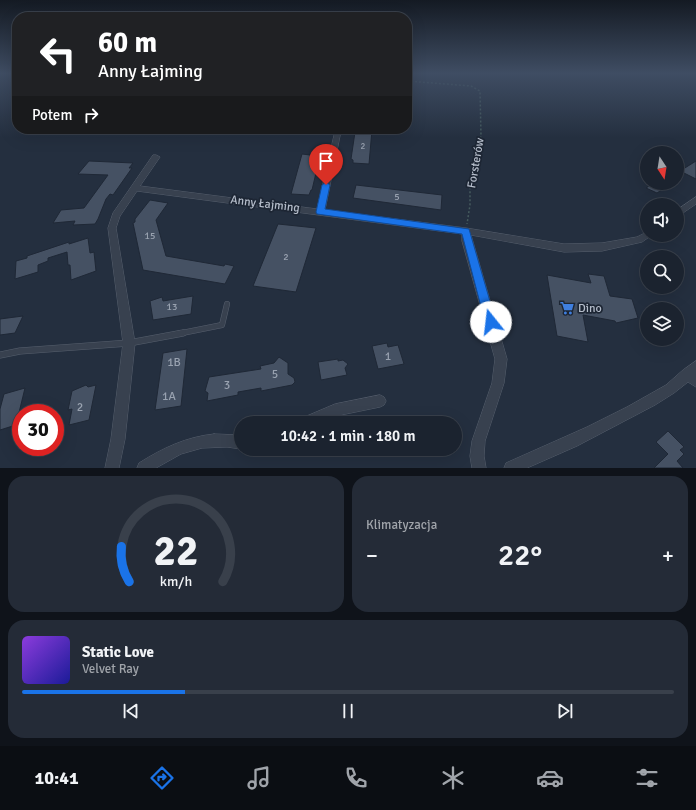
<!DOCTYPE html>
<html lang="pl">
<head>
<meta charset="utf-8">
<style>
	:root { --surface:#1b232f; --page:#242b37; --text:#f1f3f6; --muted:#a0a4aa; --line:#39404b; --accent:#1a73e8 }
	body { margin:0; font-family:Signika,sans-serif; background:var(--page); color:var(--text); height:100vh; display:flex; flex-direction:column; font-size:15px; white-space:nowrap }
	* { box-sizing:border-box; margin:0 }
	p { font-size:13px; color:var(--muted) }
	.icon { flex:none; width:22px; height:22px; fill:none; stroke:currentColor; stroke-width:2; stroke-linecap:round; stroke-linejoin:round }
	.map { position:relative; height:468px; overflow:hidden }
	.side { display:flex; flex-direction:column; gap:8px; padding:8px; background:#0f131a; flex:1 }
	.side>* { flex:none }
	.guide { position:absolute; left:12px; top:12px; width:400px; height:122px; border-radius:16px; box-shadow:0 4px 16px #0002,0 0 0 1px var(--line); background:#202124; color:#fff; overflow:hidden }
	.needle { width:26px; rotate:168deg }
	.buttons { position:absolute; left:640px; top:146px; display:grid; gap:8px }
	.buttons a { display:grid; place-items:center; width:44px; height:44px; border-radius:50%; background:var(--surface); box-shadow:0 4px 16px #0002,0 0 0 1px var(--line); font-size:20px }
	.speed { position:absolute; left:12px; top:404px; display:flex; gap:8px; font-size:20px; font-weight:700; text-align:center }
	.speed>* { display:grid; place-content:center; width:52px; height:52px; border-radius:50%; background:var(--surface); box-shadow:0 4px 16px #0002,0 0 0 1px var(--line); line-height:1 }
	.speed .limit { border:6px solid #d22; background:#fff; color:#111 }
	.pin { position:absolute; display:grid; place-items:center; width:34px; height:34px; color:#fff; margin:-41px -17px; border-radius:50% 50% 50% 0; rotate:-45deg; box-shadow:0 0 4px #0007 }
	.pin .icon { rotate:45deg }
	.me { position:absolute; width:44px; margin:-22px; rotate:344deg; stroke-linejoin:round; filter:drop-shadow(0 0 3px #0008) }
	.turn { display:flex; align-items:center; gap:14px; height:84px; padding:0 20px; font-size:18px }
	.turn .icon { width:52px; height:52px; stroke-width:2.5 }
	.turn b { display:block; font-size:28px; line-height:34px }
	.then { display:flex; align-items:center; height:38px; padding:0 20px; background:#0003; gap:8px; font-size:15px }
	.big { font-size:30px; font-weight:600; line-height:1.1 }
	.side .tile { flex:1; display:flex; flex-direction:column; justify-content:center; gap:6px; min-width:0; padding:0 14px; border-radius:16px; background:var(--page) }
	.side .dial { align-items:center; gap:0 }
	.dial svg { height:104px; overflow:visible; fill:none; stroke:var(--line); stroke-width:7; stroke-linecap:round; text-anchor:middle }
	.dial text { fill:var(--text); stroke:none }
	.song { display:flex; align-items:center; gap:12px }
	.cover { width:48px; height:48px; border-radius:6px; background:linear-gradient(135deg,hsl(270 70% 55%),hsl(240 70% 35%)) }
	.played { height:4px; border-radius:2px; background:linear-gradient(90deg,var(--accent) 25%,var(--line) 25%) }
	.keys { display:flex; justify-content:space-around; direction:ltr }
	.heat { display:flex; justify-content:space-between; align-items:center; font-size:22px; direction:ltr }
	.side .tiles { flex:1; display:grid; gap:8px; grid-template-columns:1fr 1fr }
	.tile:last-child { grid-column:span 2 }
	.trip { position:absolute; left:234px; top:416px; width:228px; height:40px; border-radius:20px; background:var(--surface); box-shadow:0 4px 16px #0002,0 0 0 1px var(--line); font-weight:600; line-height:40px; text-align:center }
	.dock { display:flex; height:64px; justify-content:space-around; align-items:center; background:#0b0e13; color:var(--muted) }
	.dock .icon { width:28px; height:28px }
	.dock .active { color:var(--accent) }
	.dock b { font-size:18px; color:var(--text) }
	.map>svg:first-child { display:block }
</style>
</head>
<body>
<div class="map">
<svg width="696" height="468" viewBox="0 0 696 468">
	<rect width="100%" height="100%" fill="#242f3f"/>
	<path fill="#455163" stroke="#1f2836" d="M357,129L372,130L369,164L353,163V160L351,159L355,132H357Z
		M302,154L318,156L317,160H319L312,190H311L309,195L291,194Z
		M89,161L133,163L129,168H132L113,195L110,194L106,199L98,219L95,224L73,225L75,221L53,223L61,210L84,208L108,175L78,174Z
		M696,161V179L680,171Z
		M654,183H672L657,193L646,188Z
		M356,185L442,195L441,210L353,198Z
		M150,200L168,203L156,220L166,256L224,266L225,264L234,266L225,284L143,270L133,223L135,222V219Z
		M278,224L316,228L296,292L253,286Z
		M88,238L90,253L94,252L96,271L71,280L70,265H68L67,252L48,258V261L38,265V272L15,279L16,261L27,258V256L69,242V244Z
		M588,274L604,276L610,296L632,299L638,318L616,323L615,321L583,315L588,342L557,336L547,275L591,283Z
		M193,296L191,314L153,320L150,301L162,297L163,301Z
		M23,316L15,333L0,335V319Z
		M387,343L388,347L398,345L404,364L378,369L372,346Z
		M187,349L181,406L155,410L163,353Z
		M279,357L288,363V374L294,378L295,382L292,385L261,391V388L238,392V395L207,401L208,393L205,391L209,377L261,369L260,366L274,363Z
		M338,359V361L343,360L348,364L345,368L347,375L321,380L318,362Z
		M86,385L88,387L96,385L89,420L69,425L72,409L68,410L72,391Z
		M25,388L16,425L0,430V409L4,394Z
		M668,431L684,447L680,450L684,454L677,461L683,468H654L668,454L656,442Z"/>
	<g fill="none" stroke-linecap="round" stroke-linejoin="round">
		<defs>
			<path id="lane-far1" d="M177,334L222,325L227,304"/>
			<path id="lane" d="M0,355L20,351L129,343L183,333"/>
			<path id="street" d="M338,129L341,131L325,210L466,228L564,244L602,243L637,237L647,232V235H652L642,242L602,251L564,252L471,235L507,359L504,383L485,441L484,456L486,468H472L470,456L472,441L492,383L495,359L462,241V234L137,191L120,216L116,228L135,343L125,439L119,468H105L111,439L123,343L108,228L113,213L153,155H156L160,157L140,186L317,209L335,131Z
				M696,197V204L677,217V210Z
				M696,361V387L688,382L674,393L655,405L577,446L527,468H504L506,463L587,427L627,407L666,385L683,370Z
				M380,395L384,397L386,401L384,405L380,407L336,416L321,423H301L302,418L335,404Z
				M214,434L241,435V449L227,447L202,448L181,454L156,468H137L139,463C163,448 186,437 214,434Z"/>
		</defs>
		<use href="#lane-far1" stroke="#565f6d" stroke-width="6"/>
		<use href="#lane" stroke="#565f6d" stroke-width="7"/>
		<use href="#street" stroke="#565f6d" stroke-width="1"/>
		<path stroke="#445a5d" stroke-width="1.5" stroke-dasharray="2 2" stroke-linecap="butt" d="M407,81L471,86L480,91L481,136L470,186V205L467,224"/>
		<use href="#lane-far1" stroke="#38414f" stroke-width="5"/>
		<use href="#lane" stroke="#38414f" stroke-width="6"/>
		<use href="#street" fill="#38414f" fill-rule="evenodd"/>
	</g>
	<linearGradient id="sky" x2="0" y2="1"><stop stop-color="#141a23"/><stop offset="0.53" stop-color="#3f4d63"/><stop offset="1" stop-color="#3f4d63" stop-opacity="0"/></linearGradient>
	<rect width="696" height="138" fill="url(#sky)"/>
	<path fill="#1a73e8" stroke="#114b97" d="M326,182L330,185L325,209L469,229L496,322L495,326L491,327L487,326L485,322L462,234L317,214L316,212L322,185Z"/>
	<defs>
		<symbol id="supermarket-bare" viewBox="-9 -9 18 18"><path d="M-6-5.5h2.5l.6 2H6L4.5 2H-2.5L-4.4-4H-6ZM-1.5 3.2a1.3 1.3 0 1 0 .1 0ZM3 3.2a1.3 1.3 0 1 0 .1 0Z" fill="#3f7fe0" stroke="#1d2634" stroke-width="2.5" paint-order="stroke"/></symbol>
	</defs>
	<g fill-rule="evenodd">
		<use href="#supermarket-bare" x="557" y="298" width="20" height="20"/>
	</g>
	<g text-anchor="middle" dominant-baseline="central" stroke-width="3.5" stroke-linejoin="round" paint-order="stroke">
		<g font-size="9" fill="#99a2b0">
			<text x="363" y="146">2</text>
		</g>
		<g font-size="10" fill="#99a2b0">
			<text x="397" y="197">5</text>
			<text x="150" y="236">15</text>
			<text x="286" y="257">2</text>
			<text x="172" y="307">13</text>
		</g>
		<g font-size="12" fill="#b5bdca" stroke="#1d2634">
			<text transform="translate(476 163) rotate(-80)">Forsterów</text>
			<text transform="translate(265 204) rotate(7)">Anny Łajming</text>
		</g>
		<g font-size="12" fill="#b5bdca" stroke="#1d2634" text-anchor="start">
			<text x="578" y="308">Dino</text>
		</g>
		<g font-size="12" fill="#99a2b0">
			<text x="388" y="356">1</text>
			<text x="174" y="362">1B</text>
			<text x="275" y="374">5</text>
			<text x="227" y="385">3</text>
			<text x="169" y="396">1A</text>
			<text x="80" y="407">2</text>
		</g>
	</g>
</svg>
<div class="buttons">
<a><svg class="needle" viewBox="-14 -14 28 28"><path d="M0-13l5 13h-10z" fill="#e53935"/><path d="M0 13l5-13h-10z" fill="#a0a4aa"/></svg></a>
<a><svg class="icon" aria-label="sound" viewBox="0 0 24 24"><path d="M4 9h4l5-4v14l-5-4H4zM17 9q2 3 0 6"/></svg></a>
<a><svg class="icon" aria-label="search" viewBox="0 0 24 24"><circle cx="10" cy="10" r="6"/><path d="M15 15l6 6"/></svg></a>
<a><svg class="icon" aria-label="layers" viewBox="0 0 24 24"><path d="M12 4l9 5-9 5-9-5zM3 14l9 5 9-5"/></svg></a>
</div>
<div class="speed"><div class="limit">30</div></div>
<div class="pin" style="left:326px;top:185px;background:#d93025"><svg class="icon" aria-label="arrive" viewBox="0 0 24 24"><path d="M6 21V4h12l-3 4 3 4H6"/></svg></div>
<svg class="me" style="left:491px;top:322px" viewBox="-20 -20 40 40"><circle r="19" fill="#fff"/><path d="M0-13L10 11 0 6-10 11z" fill="#1a73e8"/></svg>
<div class="trip">10:42 · 1 min · 180 m</div>
<div class="guide">
<div class="turn"><svg class="icon" aria-label="left" viewBox="0 0 24 24"><path d="M17 20v-9H6M10 6l-5 5 5 5"/></svg><div><b>60 m</b>Anny Łajming</div></div>
<div class="then">Potem<svg class="icon" aria-label="right" viewBox="0 0 24 24"><path d="M7 20v-9h11M14 6l5 5-5 5"/></svg></div>
</div>
</div>
<section class="side">
<div class="tiles">
<div class="tile dial"><svg viewBox="0 0 100 80">
<path d="M14 69A42 42 0 1 1 86 69"/>
<path d="M14 69A42 42 0 0 1 8 42" stroke="#1a73e8"/>
<text x="50" y="56" font-size="32" font-weight="700">22</text>
<text x="50" y="72" font-size="11">km/h</text>
</svg></div>
<div class="tile"><p>Klimatyzacja</p>
<div class="heat"><a>−</a><b class="big">22°</b><a>+</a></div>
</div>
<div class="tile">
<div class="song"><i class="cover"></i><div><b>Static Love</b><p>Velvet Ray</p></div></div>
<div class="played"></div>
<div class="keys"><svg class="icon" aria-label="previous" viewBox="0 0 24 24"><path d="M18 5L8 12l10 7zM5 5v14"/></svg><svg class="icon" aria-label="pause" viewBox="0 0 24 24"><path d="M8 5v14M16 5v14"/></svg><svg class="icon" aria-label="next" viewBox="0 0 24 24"><path d="M6 5l10 7-10 7zM19 5v14"/></svg></div>
</div>
</div>
</section>
<nav class="dock">
<b>10:41</b>
<svg class="icon active" aria-label="directions" viewBox="0 0 24 24"><path d="M12 3l9 9-9 9-9-9zM9 14v-3h6M13 9l2 2-2 2"/></svg>
<svg class="icon" aria-label="music" viewBox="0 0 24 24"><path d="M9 18V5l10-2v13"/><circle cx="6" cy="18" r="3"/><circle cx="16" cy="16" r="3"/></svg>
<svg class="icon" aria-label="phone" viewBox="0 0 24 24"><path d="M5 4h4l2 5-3 2q2 4 5 5l2-3 5 2v4C11 20 4 13 5 4z"/></svg>
<svg class="icon" aria-label="climate" viewBox="0 0 24 24"><path d="M12 3v18M4 7l16 10M4 17L20 7"/></svg>
<svg class="icon" aria-label="car" viewBox="0 0 24 24"><path d="M5 17H2v-5l4-1 3-4h7l3 4 3 1v5h-3M9 17h6M6 11h13"/><circle cx="7" cy="17" r="2"/><circle cx="17" cy="17" r="2"/></svg>
<svg class="icon" aria-label="filters" viewBox="0 0 24 24"><path d="M4 7h16M4 17h16"/><circle cx="9" cy="7" r="2"/><circle cx="15" cy="17" r="2"/></svg>
</nav>
</body>
</html>
